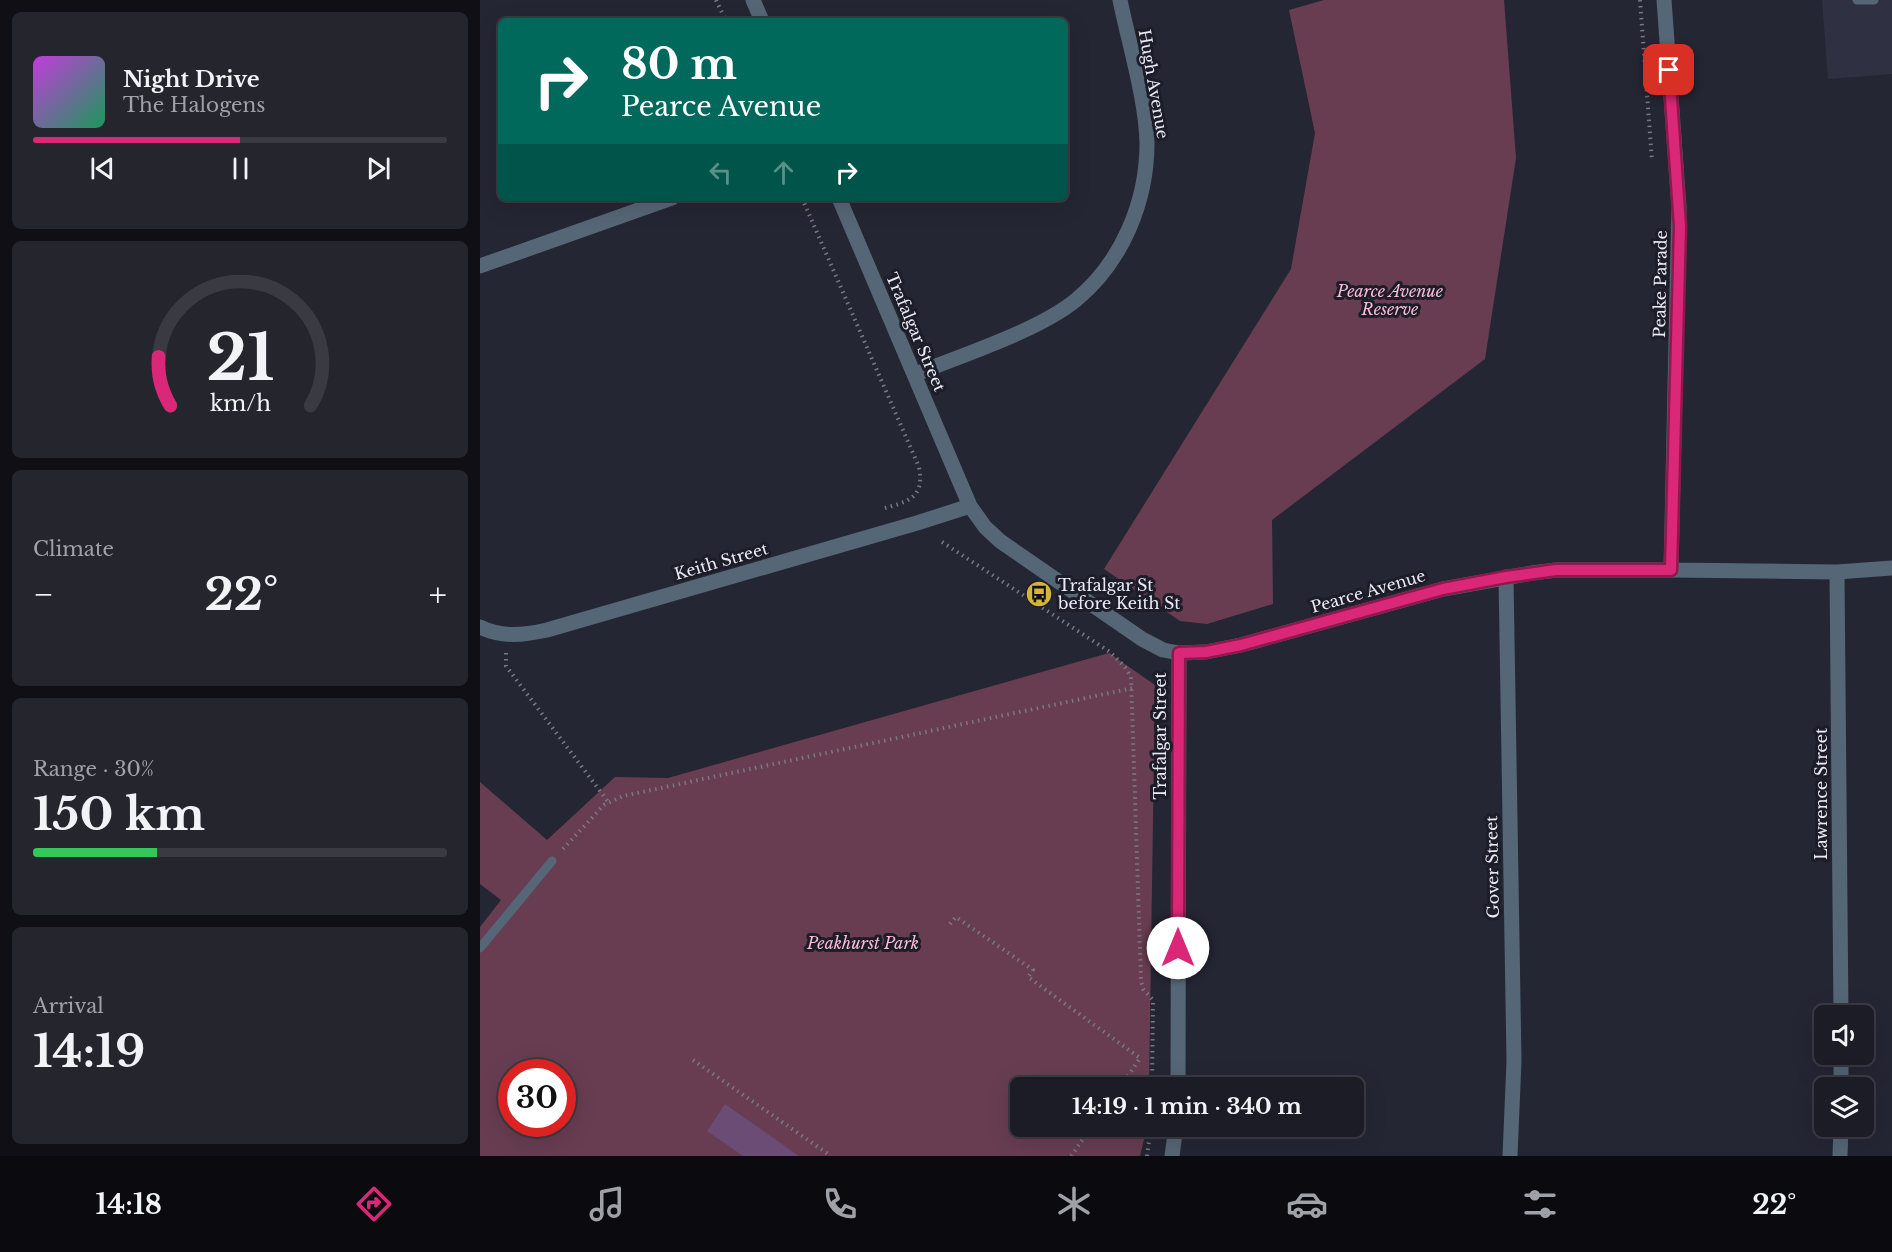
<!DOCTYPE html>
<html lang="en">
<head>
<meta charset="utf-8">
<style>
	:root { --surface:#1c1c26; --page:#25252e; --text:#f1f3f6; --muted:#a0a1a7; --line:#3a3a43; --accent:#db2777 }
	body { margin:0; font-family:"Libre Baskerville",serif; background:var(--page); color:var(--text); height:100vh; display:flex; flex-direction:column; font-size:22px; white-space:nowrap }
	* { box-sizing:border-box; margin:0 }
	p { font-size:20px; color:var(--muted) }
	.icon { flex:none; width:33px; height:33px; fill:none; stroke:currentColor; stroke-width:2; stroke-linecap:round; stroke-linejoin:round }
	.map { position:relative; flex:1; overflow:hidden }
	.side { display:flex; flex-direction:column; gap:12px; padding:12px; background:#0f0f15; width:480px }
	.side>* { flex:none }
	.top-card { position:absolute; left:18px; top:18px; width:570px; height:183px; border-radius:9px; box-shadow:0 6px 24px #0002,0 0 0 2px var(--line); background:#00695c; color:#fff; overflow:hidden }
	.controls { position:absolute; left:1334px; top:1005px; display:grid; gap:12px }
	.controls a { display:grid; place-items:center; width:60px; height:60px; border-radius:9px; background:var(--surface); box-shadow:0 6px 24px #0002,0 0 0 2px var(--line); font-size:30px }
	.speed { position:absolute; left:18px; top:1059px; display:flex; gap:12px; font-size:30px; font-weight:700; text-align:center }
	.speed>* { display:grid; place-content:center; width:78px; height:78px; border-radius:50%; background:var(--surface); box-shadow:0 6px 24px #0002,0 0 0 2px var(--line); line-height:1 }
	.speed .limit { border:9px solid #d22; background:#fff; color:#111 }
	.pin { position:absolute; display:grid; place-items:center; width:51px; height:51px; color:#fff; margin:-26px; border-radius:12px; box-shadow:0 3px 9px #0006 }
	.me { position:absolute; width:66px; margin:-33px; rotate:0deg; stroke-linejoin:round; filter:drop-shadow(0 0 4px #0008) }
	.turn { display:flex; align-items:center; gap:21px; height:126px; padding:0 24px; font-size:27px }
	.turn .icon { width:78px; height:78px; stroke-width:2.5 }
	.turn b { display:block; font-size:42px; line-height:51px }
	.lanes { display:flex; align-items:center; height:57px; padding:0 24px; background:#0003; justify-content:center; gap:30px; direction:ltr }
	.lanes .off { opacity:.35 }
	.big { font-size:45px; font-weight:800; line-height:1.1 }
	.side .widget { flex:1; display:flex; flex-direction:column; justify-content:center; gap:9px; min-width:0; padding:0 21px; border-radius:9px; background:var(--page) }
	.side .dial { align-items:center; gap:0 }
	.dial svg { height:156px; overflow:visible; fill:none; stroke:var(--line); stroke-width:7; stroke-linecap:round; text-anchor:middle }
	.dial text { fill:var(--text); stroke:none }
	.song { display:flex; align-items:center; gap:18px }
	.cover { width:72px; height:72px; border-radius:9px; background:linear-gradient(135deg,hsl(290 70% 55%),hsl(150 70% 35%)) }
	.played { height:6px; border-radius:3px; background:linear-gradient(90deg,var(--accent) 50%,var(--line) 50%) }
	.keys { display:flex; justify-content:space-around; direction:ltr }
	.heat { display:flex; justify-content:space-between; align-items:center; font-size:33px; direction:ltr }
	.charge { height:9px; border-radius:4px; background:linear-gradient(90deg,#34c759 30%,var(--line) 0) }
	.trip { position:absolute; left:530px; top:1077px; width:354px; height:60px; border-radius:9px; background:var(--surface); box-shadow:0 6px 24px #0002,0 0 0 2px var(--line); font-weight:800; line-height:60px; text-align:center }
	.dock { display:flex; height:96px; justify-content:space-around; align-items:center; background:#0b0b0f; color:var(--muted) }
	.dock .icon { width:42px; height:42px }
	.dock .active { color:var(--accent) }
	.dock b { font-size:27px; color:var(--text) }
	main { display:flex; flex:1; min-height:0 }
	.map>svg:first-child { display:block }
</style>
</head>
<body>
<main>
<section class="side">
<div class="widget">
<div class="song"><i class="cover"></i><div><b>Night Drive</b><p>The Halogens</p></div></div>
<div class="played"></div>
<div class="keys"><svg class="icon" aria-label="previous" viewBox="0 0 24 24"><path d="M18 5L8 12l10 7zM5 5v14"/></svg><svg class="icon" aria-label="pause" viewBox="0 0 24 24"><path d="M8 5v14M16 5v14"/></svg><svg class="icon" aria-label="next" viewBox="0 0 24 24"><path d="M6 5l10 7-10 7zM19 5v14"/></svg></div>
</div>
<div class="widget dial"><svg viewBox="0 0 100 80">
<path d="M14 69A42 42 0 1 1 86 69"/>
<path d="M14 69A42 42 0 0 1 8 44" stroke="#db2777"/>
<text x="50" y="56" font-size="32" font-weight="700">21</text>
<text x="50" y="72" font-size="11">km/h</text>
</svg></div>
<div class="widget"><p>Climate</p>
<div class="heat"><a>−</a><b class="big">22°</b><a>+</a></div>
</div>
<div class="widget"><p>Range · 30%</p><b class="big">150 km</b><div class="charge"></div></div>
<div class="widget"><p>Arrival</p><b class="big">14:19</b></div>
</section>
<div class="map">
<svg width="1412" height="1156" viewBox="0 0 1412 1156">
	<rect width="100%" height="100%" fill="#252633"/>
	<path fill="#2f3042" d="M1342,0H1412V74L1348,79Z"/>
	<path fill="#683d51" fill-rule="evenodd" d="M844,0H1024L1036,158L1005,359L792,520L793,604L727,624L700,621L624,569L811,269L835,133L809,10Z
		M629,653L675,685L669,1087L540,1088V1126L667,1127L660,1156H0V927L21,900L0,884V782L67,840L135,777L188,778ZM32,1072H82V1124H32Z"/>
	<path fill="#6a4c75" d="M245,1104L319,1156H263L227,1131Z"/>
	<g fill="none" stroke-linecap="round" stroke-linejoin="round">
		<path stroke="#787984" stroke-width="4" stroke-dasharray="1.5 4.5" stroke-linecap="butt" d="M236,0L246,21
			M1160,0L1172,161
			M322,198L439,467C445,499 427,502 401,509
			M462,542L630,652L645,667L651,677L661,981L663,989L673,1000L672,1088
			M26,653V666L129,803
			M83,849L124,805L143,796L653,688
			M470,924L476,917L553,970L548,977L660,1058L640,1088
			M213,1060L351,1156
			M591,1156L612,1126
			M667,1156L671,1126"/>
		<path stroke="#556676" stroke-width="9" d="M1377,0H1394
			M0,948L72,861"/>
		<path stroke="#556676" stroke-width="15" d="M273,0L282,21
			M1184,0L1199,207L1191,570
			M359,198L490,506L505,527L520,541L662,639L683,650L699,653L726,652L761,645L963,589L1052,573L1076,570H1191L1357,572L1412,568
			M0,266L192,198
			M436,374C482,355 558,331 596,300C642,262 667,202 667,143C666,99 649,44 640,0
			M1357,572L1361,1016
			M1026,577L1034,1061L1030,1156
			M0,627C22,638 44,635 67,630L437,523L490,506
			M1361,1054V1088
			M698,1088L699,653
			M692,1156L696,1126
			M1360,1156L1361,1126"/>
	</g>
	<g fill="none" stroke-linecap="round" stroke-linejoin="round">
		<defs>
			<path id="route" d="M698,948L699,653L726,652L761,645L963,589L1026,577L1076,570H1191L1200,226L1189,70"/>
		</defs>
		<use href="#route" stroke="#8e194d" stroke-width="15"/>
		<use href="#route" stroke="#db2777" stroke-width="10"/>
	</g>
	<defs>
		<symbol id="bus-disc" viewBox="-11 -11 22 22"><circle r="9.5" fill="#d5b535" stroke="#1c1d28"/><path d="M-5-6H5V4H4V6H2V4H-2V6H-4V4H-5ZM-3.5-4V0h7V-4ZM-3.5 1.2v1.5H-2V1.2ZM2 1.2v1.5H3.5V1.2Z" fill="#111"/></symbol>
	</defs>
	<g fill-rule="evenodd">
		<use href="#bus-disc" x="544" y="579" width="30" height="30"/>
	</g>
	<g text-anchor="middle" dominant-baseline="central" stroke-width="6" stroke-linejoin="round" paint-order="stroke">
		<g font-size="16" fill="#e9eaf3" stroke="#1c1d28">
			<text transform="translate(674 84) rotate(80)">Hugh Avenue</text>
			<text transform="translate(1180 284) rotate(-89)">Peake Parade</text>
			<text transform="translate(436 332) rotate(67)">Trafalgar Street</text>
			<text transform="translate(241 561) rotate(-16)">Keith Street</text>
			<text transform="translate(888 591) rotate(-16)">Pearce Avenue</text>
			<text transform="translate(680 736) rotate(-90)">Trafalgar Street</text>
			<text transform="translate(1341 794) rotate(-90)">Lawrence Street</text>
			<text transform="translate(1012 867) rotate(-91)">Gover Street</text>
		</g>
		<g font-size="16" font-style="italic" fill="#fcbbd7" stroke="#1c1d28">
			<text x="910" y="291">Pearce Avenue<tspan x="910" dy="18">Reserve</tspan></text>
			<text x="383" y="943">Peakhurst Park</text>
		</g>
		<g font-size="16" fill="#e9eaf3" stroke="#1c1d28" text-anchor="start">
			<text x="578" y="585">Trafalgar St<tspan x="578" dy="18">before Keith St</tspan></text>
		</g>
	</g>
</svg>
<div class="controls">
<a><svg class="icon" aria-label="sound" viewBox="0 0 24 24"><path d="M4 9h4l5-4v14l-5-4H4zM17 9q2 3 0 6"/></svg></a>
<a><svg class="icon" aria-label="layers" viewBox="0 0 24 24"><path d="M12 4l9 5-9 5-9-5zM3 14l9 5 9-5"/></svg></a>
</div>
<div class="speed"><div class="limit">30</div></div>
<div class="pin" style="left:1189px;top:70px;background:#d93025"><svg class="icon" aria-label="arrive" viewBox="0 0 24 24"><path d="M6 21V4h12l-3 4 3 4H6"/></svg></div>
<svg class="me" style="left:698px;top:948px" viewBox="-20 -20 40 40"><circle r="19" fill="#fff"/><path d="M0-13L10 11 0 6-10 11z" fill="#db2777"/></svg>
<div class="trip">14:19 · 1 min · 340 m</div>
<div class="top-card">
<div class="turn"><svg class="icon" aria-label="right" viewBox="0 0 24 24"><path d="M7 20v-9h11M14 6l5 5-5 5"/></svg><div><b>80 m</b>Pearce Avenue</div></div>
<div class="lanes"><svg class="icon off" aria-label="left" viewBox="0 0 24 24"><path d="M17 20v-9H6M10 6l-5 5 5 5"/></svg><svg class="icon off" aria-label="ahead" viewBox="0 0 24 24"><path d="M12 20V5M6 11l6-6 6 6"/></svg><svg class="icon" aria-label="right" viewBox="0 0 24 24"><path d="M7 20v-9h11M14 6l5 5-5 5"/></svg></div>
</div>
</div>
</main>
<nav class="dock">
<b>14:18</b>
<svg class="icon active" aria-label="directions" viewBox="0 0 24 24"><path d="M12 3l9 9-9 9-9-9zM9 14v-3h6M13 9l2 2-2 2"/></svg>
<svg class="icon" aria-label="music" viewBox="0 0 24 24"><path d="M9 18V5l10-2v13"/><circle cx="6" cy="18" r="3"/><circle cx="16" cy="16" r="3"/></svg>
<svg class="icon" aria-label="phone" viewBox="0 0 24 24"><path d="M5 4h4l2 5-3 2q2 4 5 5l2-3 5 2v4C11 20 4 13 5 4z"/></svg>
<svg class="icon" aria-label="climate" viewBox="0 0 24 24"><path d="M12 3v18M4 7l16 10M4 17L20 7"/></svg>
<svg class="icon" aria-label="car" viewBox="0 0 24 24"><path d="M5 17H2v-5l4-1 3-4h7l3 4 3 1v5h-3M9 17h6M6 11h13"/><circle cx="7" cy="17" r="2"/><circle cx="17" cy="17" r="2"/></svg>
<svg class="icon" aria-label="filters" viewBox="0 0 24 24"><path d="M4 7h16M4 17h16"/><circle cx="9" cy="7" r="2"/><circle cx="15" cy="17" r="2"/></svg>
<b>22°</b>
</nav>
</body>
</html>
